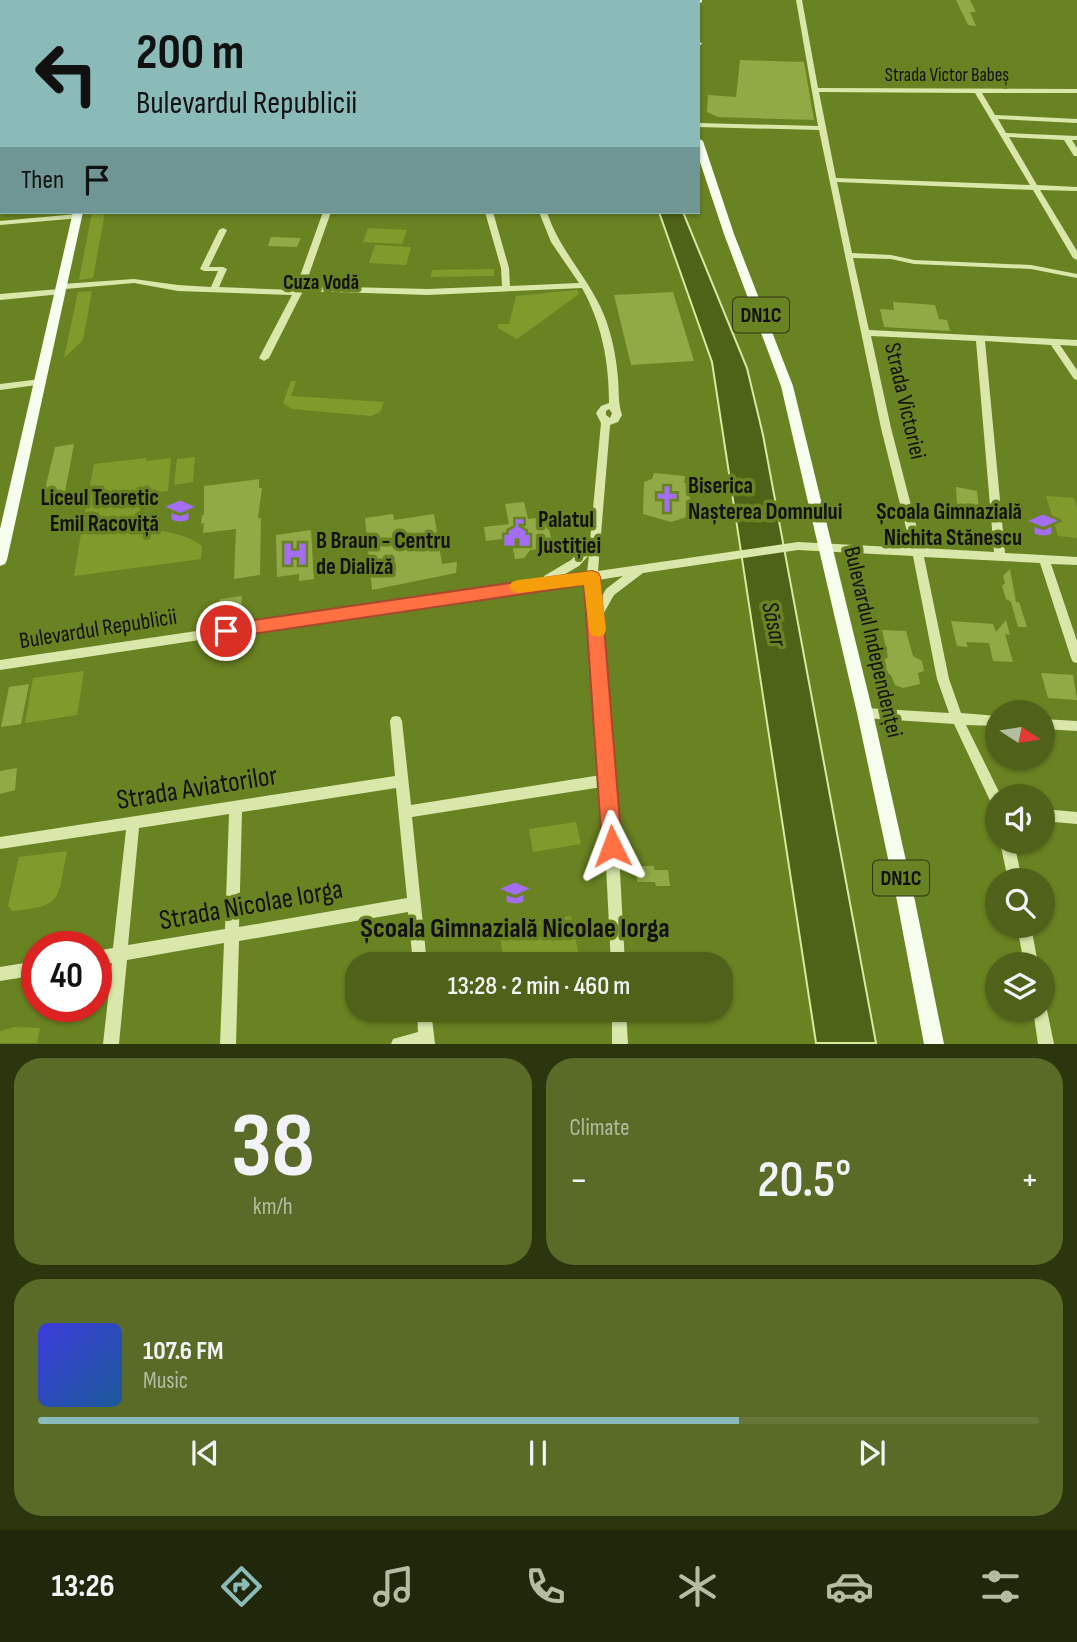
<!DOCTYPE html>
<html lang="en">
<head>
<meta charset="utf-8">
<style>
	:root { --surface:#50621a; --page:#5a6b27; --text:#f1f3f6; --muted:#b4bca2; --line:#677639; --accent:#8bbbb9 }
	body { margin:0; font-family:"Sofia Sans Condensed",sans-serif; background:var(--page); color:var(--text); height:100vh; display:flex; flex-direction:column; font-size:26px; white-space:nowrap }
	* { box-sizing:border-box; margin:0 }
	p { font-size:23px; color:var(--muted) }
	.icon { flex:none; width:38px; height:38px; fill:none; stroke:currentColor; stroke-width:2; stroke-linecap:round; stroke-linejoin:round }
	.map { position:relative; height:1044px; overflow:hidden }
	.panel { display:flex; flex-direction:column; gap:14px; padding:14px; background:#2c360e; flex:1 }
	.panel>* { flex:none }
	.banner { position:absolute; left:0px; top:0px; width:700px; height:214px; box-shadow:0 2px 5px #0004; background:#8bbbb9; color:#111; overflow:hidden }
	.needle { width:46px; rotate:102deg }
	.fabs { position:absolute; left:985px; top:700px; display:grid; gap:14px }
	.fabs a { display:grid; place-items:center; width:70px; height:70px; border-radius:50%; background:var(--surface); box-shadow:0 2px 5px #0004; font-size:35px }
	.speed { position:absolute; left:21px; top:931px; display:flex; gap:14px; font-size:35px; font-weight:700; text-align:center }
	.speed>* { display:grid; place-content:center; width:91px; height:91px; border-radius:50%; background:var(--surface); box-shadow:0 2px 5px #0004; line-height:1 }
	.speed .limit { border:10px solid #d22; background:#fff; color:#111 }
	.pin { position:absolute; display:grid; place-items:center; width:60px; height:60px; color:#fff; margin:-30px; border:4px solid #fff; border-radius:50%; box-shadow:0 2px 7px #0007 }
	.me { position:absolute; width:77px; margin:-38px; rotate:357deg; stroke-linejoin:round; filter:drop-shadow(0 0 5px #0008) }
	.turn { display:flex; align-items:center; gap:24px; height:147px; padding:0 21px; font-size:32px }
	.turn .icon { width:91px; height:91px; stroke-width:2.5 }
	.turn b { display:block; font-size:49px; line-height:60px }
	.then { display:flex; align-items:center; height:66px; padding:0 21px; background:#0003; gap:14px; font-size:26px }
	.big { font-size:52px; font-weight:600; line-height:1.1 }
	.panel .widget { flex:1; display:flex; flex-direction:column; justify-content:center; gap:10px; min-width:0; padding:0 24px; border-radius:28px; background:var(--page) }
	.panel .dial { align-items:center; gap:0 }
	.dial b { font-size:91px; line-height:1 }
	.song { display:flex; align-items:center; gap:21px }
	.cover { width:84px; height:84px; border-radius:10px; background:linear-gradient(135deg,hsl(240 70% 55%),hsl(210 70% 35%)) }
	.played { height:7px; border-radius:4px; background:linear-gradient(90deg,var(--accent) 70%,var(--line) 70%) }
	.keys { display:flex; justify-content:space-around; direction:ltr }
	.heat { display:flex; justify-content:space-between; align-items:center; font-size:38px; direction:ltr }
	.panel .tiles { flex:1; display:grid; gap:14px; grid-template-columns:1fr 1fr }
	.widget:last-child { grid-column:span 2 }
	.trip { position:absolute; left:345px; top:952px; width:388px; height:70px; border-radius:28px; background:var(--surface); box-shadow:0 2px 5px #0004; font-weight:600; line-height:70px; text-align:center }
	.tabs { display:flex; height:112px; justify-content:space-around; align-items:center; background:#20270a; color:var(--muted) }
	.tabs .icon { width:49px; height:49px }
	.tabs .active { color:var(--accent) }
	.tabs b { font-size:32px; color:var(--text) }
	.map>svg:first-child { display:block }
</style>
</head>
<body>
<div class="map">
<svg width="1077" height="1044" viewBox="0 0 1077 1044">
	<rect width="100%" height="100%" fill="#6a8322"/>
	<path fill="#809b2c" d="M92,212H105L93,278L79,280Z
		M368,228L407,230L402,244L363,242Z
		M375,245L411,247L406,265L369,263Z
		M494,269V276L431,277L432,270Z
		M577,290L579,294L517,339L498,328V324H509L516,296Z
		M92,291L83,340L64,358L78,292Z
		M291,381H296L291,396L384,402L380,412L371,416L292,409L283,403Z
		M195,457L193,482L174,485L177,459Z
		M146,458V461L171,458L168,491L142,494L138,523L83,522L94,464Z
		M1046,496L1074,498L1077,507V538L1058,536Z
		M127,527C151,529 182,531 202,546L201,559L74,576L82,528Z
		M84,671L77,715L25,723L33,678Z
		M576,822L581,844L533,852L529,829Z
		M67,851C57,899 65,906 12,911L8,906L19,857Z
		M571,916L579,957L539,964H504L499,929Z
		M14,1027L40,1028L37,1043H0V1031Z"/>
	<path fill="#4f6318" stroke="#d8e99e" stroke-width="2" d="M659,212H683L747,368L763,435L876,1043H816L712,362Z"/>
	<path fill="#91aa46" d="M956,0H970L976,12H970L976,26L968,25Z
		M740,60L804,62L814,120L718,117L707,112L708,95L736,97Z
		M271,237L301,238L297,247L268,246Z
		M673,292L694,361L631,365L614,295Z
		M893,302L935,305L939,319L947,320L950,331L884,327L880,309L894,310Z
		M74,444L65,492L44,494L55,447Z
		M654,473L685,476L684,483L690,484V516L671,522L643,514L644,482L652,479Z
		M259,479V488H262L258,518H261L260,575L234,579L236,529L203,533L204,523L201,524L202,515H204V486Z
		M956,487L977,491L979,509L957,505Z
		M524,502L528,519L554,516L556,522L549,528L552,542L546,548L530,550L524,558L515,559L511,538L486,541L484,527L509,524L505,504Z
		M393,514L394,520L434,514L442,564L457,562L456,573L372,590L365,518Z
		M311,530L314,579L299,581V574L277,577L276,535Z
		M1010,569L1016,602H1019L1027,627H1018L1011,602L1006,599L1002,586L1005,583L1003,576Z
		M242,596L241,606L219,609L220,599Z
		M1006,620L1010,635L1005,634L1013,662L993,661L989,643L966,642L968,647L957,646L951,621L993,624L996,632Z
		M882,630L906,631L913,656L922,661L924,671L918,673L920,684L903,688L895,685L891,675L882,670L881,662L888,657Z
		M1041,673L1073,675L1077,700L1048,698Z
		M29,684L21,724L1,727L9,687Z
		M17,768L15,790L0,794V771Z
		M636,866H654V870H668L670,886H656L655,882H637Z"/>
	<g fill="none" stroke-linecap="round" stroke-linejoin="round">
		<path fill="#d9e8aa" fill-rule="evenodd" d="M456,0H462L461,2H455Z
			M633,0H639V2H633Z
			M796,0H802L818,88L1077,89V93H982L995,115L1077,119V123L998,119L1006,133L1077,136V140H1072L1077,148V156H1074L1064,140L1009,137L1037,185L1077,187V191L1040,190L1077,251V260L1073,258L1033,190L837,182L852,253L891,255L914,260L1031,265L1077,274V278L1031,269L914,264L891,259L853,258L869,330L1077,340V346L1060,345L1077,370V380L1074,379L1051,345L985,341L1005,553L1077,557V565L1051,564L1077,641V663L1073,662L1071,658L1040,563L924,557L949,679L961,713L998,716V726L966,725L1001,796H998V809L993,807L954,724L865,718L861,717L859,713L861,709L865,708L949,713L937,679L913,556L798,550L643,573L614,595L601,618L615,780L625,964H611L602,787L412,817L427,964H413L408,912L239,941L236,1044H220L224,943L127,960L119,1044H103L112,963L96,965V951L113,948L126,830L0,849V837L395,776L390,721L392,717L396,716L400,717L402,721L411,805L601,775L587,582L0,670V660L543,580L544,576L571,560L590,541L601,423L596,413L601,406L609,403C609,362 602,324 582,288L428,295L303,291L269,358L264,361L259,358L292,295L178,291L134,283L65,289V293L62,294L0,300V294L59,289V285L62,284L134,279L178,285L211,287L218,271H204L200,269L219,230L223,228L227,230L209,267H223L227,269L219,287L295,290L323,212H331L305,286L428,289L502,286L501,268L485,212H493L509,268L510,286L579,283L551,242L539,212H547C559,250 589,278 604,315C612,335 616,356 618,378C619,391 618,403 622,415L618,422L610,425L598,571L798,542L911,548L881,428L819,130L698,127V123L818,126ZM819,92L975,93L1030,185L836,178ZM871,336L976,341L994,552L922,548L891,428ZM609,409L612,413L610,418L606,415V411ZM589,555L587,573L560,577L579,566ZM623,576L606,589L600,600L598,580ZM396,788L407,898L239,927L242,812ZM229,814L225,929L128,945L139,828Z
			M0,36H2V40H0Z
			M0,128H2V132H0Z
			M0,156H2V160H0Z
			M77,214H80V218L0,225V221Z
			M41,379L44,380L46,382L44,384L0,390V384Z
			M1043,719L1077,721V731L1043,729Z
			M1043,809L1077,812V824L1043,821Z
			M1000,842H1014L1022,880H1008Z
			M1017,926H1031L1038,964H1024Z
			M37,961V975L0,981V967Z
			M1043,1004L1047,1010L1054,1044H1038L1033,1010H1043Z
			M417,1010H431L435,1044H391L393,1039L418,1032Z
			M612,1010H626L628,1044H612Z"/>
		<path fill="#f8feed" fill-rule="evenodd" d="M122,0H130L121,2Z
			M694,0H702V2L698,4Z
			M698,40L702,44L698,46Z
			M698,138L703,141L734,234L793,386L873,713L915,901L944,1044H924L897,901L857,713L781,386L724,234L698,156Z
			M73,212H83L7,560L5,564L0,566V529Z"/>
		<path stroke="#fff" stroke-width="2" stroke-dasharray="8 3.5" stroke-linecap="butt" d="M285,2L287,0"/>
	</g>
	<path fill="#ff7043" stroke="#a6492c" stroke-width="2" d="M592,571L598,573L600,577L622,846L619,853L612,856L605,853L602,846L584,585L226,638L220,636L217,631L220,626L226,624Z"/>
	<path fill="#f59e0b" d="M592,571L598,573L600,577L606,630L604,635L598,637L591,635L589,630L584,585L518,593L512,591L509,587L512,582L518,580Z"/>
	<defs>
		<symbol id="church-bare" viewBox="-9 -9 18 18"><path d="M-1.2-6h2.4v3.5h3.3v2.4h-3.3V6h-2.4V-.1h-3.3v-2.4h3.3Z" fill="#a36df4" stroke="#6a8322" stroke-width="2.5" paint-order="stroke"/></symbol>
		<symbol id="school-bare" viewBox="-9 -9 18 18"><path d="M0-5L7-2L0 1L-7-2ZM-4 1L0 2.5L4 1V4Q0 6-4 4Z" fill="#a36df4" stroke="#6a8322" stroke-width="2.5" paint-order="stroke"/></symbol>
		<symbol id="civic-bare" viewBox="-9 -9 18 18"><path d="M-.6-6.5H3V-4.5H.6V-3L4-1V1h2V6H-6V1h2V-1L-.6-3ZM-1.2 2.5V6h2.4V2.5Z" fill="#a36df4" stroke="#6a8322" stroke-width="2.5" paint-order="stroke"/></symbol>
		<symbol id="hospital-bare" viewBox="-9 -9 18 18"><path d="M-5-5h3v3.5h4V-5h3V5h-3V1.5h-4V5h-3Z" fill="#a36df4" stroke="#6a8322" stroke-width="2.5" paint-order="stroke"/></symbol>
	</defs>
	<g fill-rule="evenodd">
		<use href="#church-bare" x="648" y="480" width="38" height="38"/>
		<use href="#school-bare" x="161" y="492" width="38" height="38"/>
		<use href="#school-bare" x="1024" y="506" width="38" height="38"/>
		<use href="#civic-bare" x="498" y="514" width="38" height="38"/>
		<use href="#hospital-bare" x="276" y="535" width="38" height="38"/>
		<use href="#school-bare" x="496" y="874" width="38" height="38"/>
	</g>
	<g text-anchor="middle" dominant-baseline="central" stroke-width="7" stroke-linejoin="round" paint-order="stroke">
		<g font-size="19" fill="#111" stroke="#6a8322">
			<text x="947" y="75">Strada Victor Babeș</text>
		</g>
		<g font-size="21" font-weight="bold" fill="#111" stroke="#6a8322">
			<text x="321" y="282">Cuza Vodă</text>
		</g>
		<g fill="#6a8322" stroke="#2c3316" stroke-width="2">
			<rect x="733" y="297.5" width="56" height="35" rx="5"/>
			<rect x="873" y="860.5" width="56" height="35" rx="5"/>
		</g>
		<g font-size="21" font-weight="bold" fill="#111">
			<text x="761" y="315">DN1C</text>
			<text x="901" y="878">DN1C</text>
		</g>
		<g font-size="23" fill="#111" stroke="#6a8322">
			<text transform="translate(905 401) rotate(77)">Strada Victoriei</text>
			<text transform="translate(98 629) rotate(-9)">Bulevardul Republicii</text>
			<text transform="translate(873 642) rotate(77)">Bulevardul Independenței</text>
		</g>
		<g font-size="23" font-weight="bold" fill="#111" stroke="#6a8322" text-anchor="start">
			<text x="688" y="486">Biserica<tspan x="688" dy="26">Nașterea Domnului</tspan></text>
			<text x="159" y="498" text-anchor="end">Liceul Teoretic<tspan x="159" dy="26">Emil Racoviță</tspan></text>
			<text x="1022" y="512" text-anchor="end">Școala Gimnazială<tspan x="1022" dy="26">Nichita Stănescu</tspan></text>
			<text x="538" y="520">Palatul<tspan x="538" dy="26">Justiției</tspan></text>
			<text x="316" y="541">B Braun - Centru<tspan x="316" dy="26">de Dializă</tspan></text>
		</g>
		<g font-size="24" font-style="italic" fill="#111" stroke="#6a8322">
			<text transform="translate(774 624) rotate(78)">Săsar</text>
		</g>
		<g font-size="28" fill="#111" stroke="#6a8322">
			<text transform="translate(197 788) rotate(-9)">Strada Aviatorilor</text>
			<text transform="translate(251 905) rotate(-10)">Strada Nicolae Iorga</text>
		</g>
		<g font-size="28" font-weight="bold" fill="#111" stroke="#6a8322">
			<text x="515" y="928">Școala Gimnazială Nicolae Iorga</text>
		</g>
	</g>
</svg>
<div class="fabs">
<a><svg class="needle" viewBox="-14 -14 28 28"><path d="M0-13l5 13h-10z" fill="#e53935"/><path d="M0 13l5-13h-10z" fill="#b4bca2"/></svg></a>
<a><svg class="icon" aria-label="sound" viewBox="0 0 24 24"><path d="M4 9h4l5-4v14l-5-4H4zM17 9q2 3 0 6"/></svg></a>
<a><svg class="icon" aria-label="search" viewBox="0 0 24 24"><circle cx="10" cy="10" r="6"/><path d="M15 15l6 6"/></svg></a>
<a><svg class="icon" aria-label="layers" viewBox="0 0 24 24"><path d="M12 4l9 5-9 5-9-5zM3 14l9 5 9-5"/></svg></a>
</div>
<div class="speed"><div class="limit">40</div></div>
<div class="pin" style="left:226px;top:631px;background:#d93025"><svg class="icon" aria-label="arrive" viewBox="0 0 24 24"><path d="M6 21V4h12l-3 4 3 4H6"/></svg></div>
<svg class="me" style="left:612px;top:846px" viewBox="-20 -20 40 40"><path d="M0-17L14 15 0 8-14 15z" fill="#ff7043" stroke="#fff" stroke-width="4"/></svg>
<div class="trip">13:28 · 2 min · 460 m</div>
<div class="banner">
<div class="turn"><svg class="icon" aria-label="left" viewBox="0 0 24 24"><path d="M17 20v-9H6M10 6l-5 5 5 5"/></svg><div><b>200 m</b>Bulevardul Republicii</div></div>
<div class="then">Then<svg class="icon" aria-label="arrive" viewBox="0 0 24 24"><path d="M6 21V4h12l-3 4 3 4H6"/></svg></div>
</div>
</div>
<section class="panel">
<div class="tiles">
<div class="widget dial"><b>38</b><p>km/h</p></div>
<div class="widget"><p>Climate</p>
<div class="heat"><a>−</a><b class="big">20.5°</b><a>+</a></div>
</div>
<div class="widget">
<div class="song"><i class="cover"></i><div><b>107.6 FM</b><p>Music</p></div></div>
<div class="played"></div>
<div class="keys"><svg class="icon" aria-label="previous" viewBox="0 0 24 24"><path d="M18 5L8 12l10 7zM5 5v14"/></svg><svg class="icon" aria-label="pause" viewBox="0 0 24 24"><path d="M8 5v14M16 5v14"/></svg><svg class="icon" aria-label="next" viewBox="0 0 24 24"><path d="M6 5l10 7-10 7zM19 5v14"/></svg></div>
</div>
</div>
</section>
<nav class="tabs">
<b>13:26</b>
<svg class="icon active" aria-label="directions" viewBox="0 0 24 24"><path d="M12 3l9 9-9 9-9-9zM9 14v-3h6M13 9l2 2-2 2"/></svg>
<svg class="icon" aria-label="music" viewBox="0 0 24 24"><path d="M9 18V5l10-2v13"/><circle cx="6" cy="18" r="3"/><circle cx="16" cy="16" r="3"/></svg>
<svg class="icon" aria-label="phone" viewBox="0 0 24 24"><path d="M5 4h4l2 5-3 2q2 4 5 5l2-3 5 2v4C11 20 4 13 5 4z"/></svg>
<svg class="icon" aria-label="climate" viewBox="0 0 24 24"><path d="M12 3v18M4 7l16 10M4 17L20 7"/></svg>
<svg class="icon" aria-label="car" viewBox="0 0 24 24"><path d="M5 17H2v-5l4-1 3-4h7l3 4 3 1v5h-3M9 17h6M6 11h13"/><circle cx="7" cy="17" r="2"/><circle cx="17" cy="17" r="2"/></svg>
<svg class="icon" aria-label="filters" viewBox="0 0 24 24"><path d="M4 7h16M4 17h16"/><circle cx="9" cy="7" r="2"/><circle cx="15" cy="17" r="2"/></svg>
</nav>
</body>
</html>
